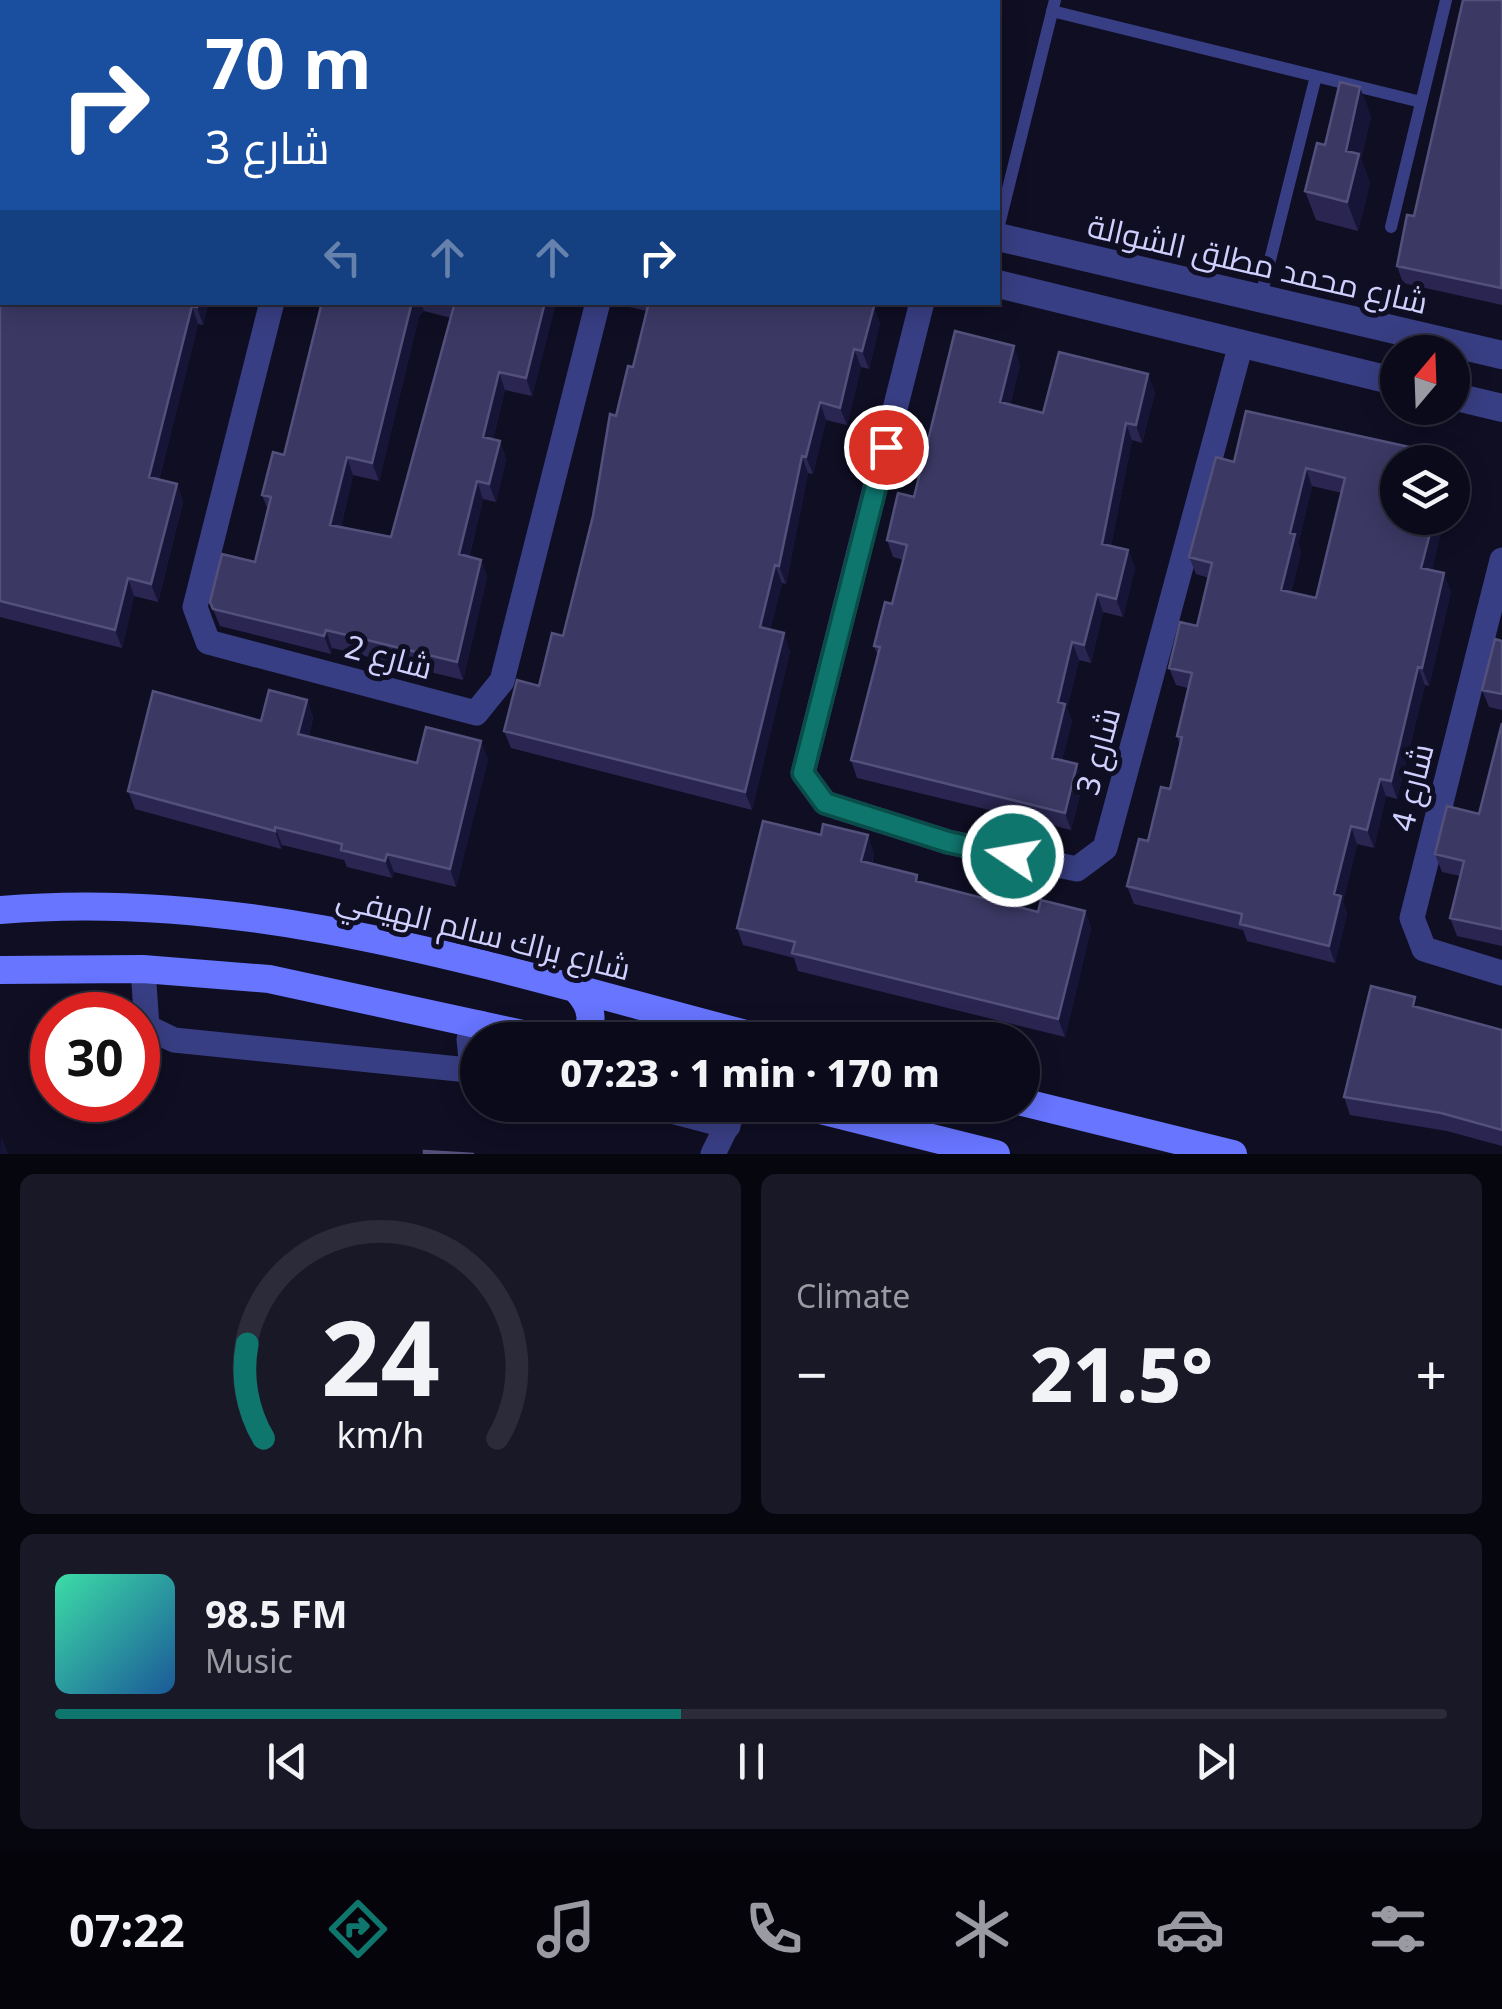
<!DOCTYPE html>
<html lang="en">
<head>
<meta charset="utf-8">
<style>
	:root { --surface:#0b0a1a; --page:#191827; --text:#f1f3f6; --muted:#9a9aa2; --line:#2b2b39; --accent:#0f766e }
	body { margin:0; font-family:"Noto Sans",Cairo,sans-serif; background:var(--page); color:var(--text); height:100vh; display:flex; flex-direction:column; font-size:38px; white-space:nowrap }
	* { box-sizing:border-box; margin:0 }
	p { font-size:32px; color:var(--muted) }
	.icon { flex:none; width:55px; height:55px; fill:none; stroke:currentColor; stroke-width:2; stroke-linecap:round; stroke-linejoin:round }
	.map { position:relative; height:1154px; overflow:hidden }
	.side { display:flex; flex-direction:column; gap:20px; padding:20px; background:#06060e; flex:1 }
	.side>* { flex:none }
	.guide { position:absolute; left:0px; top:0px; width:1000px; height:305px; box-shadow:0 5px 25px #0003,0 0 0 2px var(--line); background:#1a4fa0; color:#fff; overflow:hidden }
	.needle { width:65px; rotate:19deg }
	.buttons { position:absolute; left:1380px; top:335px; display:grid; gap:20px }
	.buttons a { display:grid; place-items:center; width:90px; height:90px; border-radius:50%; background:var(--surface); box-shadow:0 5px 25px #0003,0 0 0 2px var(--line); font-size:50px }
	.speed { position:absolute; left:30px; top:992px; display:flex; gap:20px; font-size:50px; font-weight:700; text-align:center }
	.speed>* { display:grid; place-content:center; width:130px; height:130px; border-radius:50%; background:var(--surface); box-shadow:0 5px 25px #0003,0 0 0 2px var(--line); line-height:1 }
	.speed .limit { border:15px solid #d22; background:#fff; color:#111 }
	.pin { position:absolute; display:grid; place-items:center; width:85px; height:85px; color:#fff; margin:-42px; border:5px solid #fff; border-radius:50%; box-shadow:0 2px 10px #0007 }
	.me { position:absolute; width:110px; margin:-55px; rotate:282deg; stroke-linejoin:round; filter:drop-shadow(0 0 8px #0008) }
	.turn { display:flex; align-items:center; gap:35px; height:210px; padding:0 40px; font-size:45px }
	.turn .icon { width:130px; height:130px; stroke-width:2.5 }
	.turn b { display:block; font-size:70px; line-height:85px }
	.lanes { display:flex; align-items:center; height:95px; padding:0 40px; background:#0003; justify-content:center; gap:50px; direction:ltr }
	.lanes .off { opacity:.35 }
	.big { font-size:75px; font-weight:800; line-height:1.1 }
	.side .tile { flex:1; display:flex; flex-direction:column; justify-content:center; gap:15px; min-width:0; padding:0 35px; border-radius:15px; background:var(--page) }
	.side .dial { align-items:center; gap:0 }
	.dial svg { height:260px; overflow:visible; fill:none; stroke:var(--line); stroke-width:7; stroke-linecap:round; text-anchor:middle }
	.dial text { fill:var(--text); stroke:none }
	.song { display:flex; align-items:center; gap:30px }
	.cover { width:120px; height:120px; border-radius:15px; background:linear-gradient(135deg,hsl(160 70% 55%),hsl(210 70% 35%)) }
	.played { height:10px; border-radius:5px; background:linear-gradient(90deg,var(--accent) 45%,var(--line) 45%) }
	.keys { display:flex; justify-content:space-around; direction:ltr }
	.heat { display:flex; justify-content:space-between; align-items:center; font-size:55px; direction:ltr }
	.side .tiles { flex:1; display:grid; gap:20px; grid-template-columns:1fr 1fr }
	.tile:last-child { grid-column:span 2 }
	.trip { position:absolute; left:460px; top:1022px; width:580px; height:100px; border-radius:50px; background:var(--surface); box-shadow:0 5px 25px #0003,0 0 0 2px var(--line); font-weight:800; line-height:100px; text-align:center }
	.menu { display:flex; height:160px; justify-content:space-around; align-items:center; background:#04040a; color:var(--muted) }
	.menu .icon { width:70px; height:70px }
	.menu .on { color:var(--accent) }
	.menu b { font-size:45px; color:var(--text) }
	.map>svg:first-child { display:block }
</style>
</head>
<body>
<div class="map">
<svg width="1502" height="1154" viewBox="0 0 1502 1154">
	<rect width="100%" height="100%" fill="#0f0e23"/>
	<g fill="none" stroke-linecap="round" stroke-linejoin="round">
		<path stroke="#383e83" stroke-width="12" d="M1052,11L1421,102
			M1391,227L1446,0
			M998,229L1055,0
			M1260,300L1316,76"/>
		<path stroke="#383e83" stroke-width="25" d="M343,2L344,0
			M670,2L671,0
			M0,97L2,87
			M272,302L195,607L208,642L476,713L502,681L598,302
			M922,302L803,773L825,803L948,842L1077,869L1105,848L1241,344
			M1502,560L1412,918L1424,949L1502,973
			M143,969L147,1027L174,1040L478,1071
			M472,1070L469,1039L481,1023
			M648,1105L728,1126
			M713,1154L737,1105"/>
		<path stroke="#383e83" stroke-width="28" d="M58,0L68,2
			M0,34L2,35
			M998,237L1502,355
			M998,284L1398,382
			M1452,396L1502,408"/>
		<path stroke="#6775ff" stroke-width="28" d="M0,910C263,887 518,976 769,1040
			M0,970L143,969L269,979L550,1040
			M574,1040C599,1029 592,1006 577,990
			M1022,1102L1233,1154
			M800,1105L996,1154"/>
	</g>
	<path fill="#2a2651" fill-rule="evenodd" d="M795,0H940L941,2H796Z
		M1502,0V305L1403,283L1397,266Z
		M1371,116L1361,159L1370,183L1358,231L1316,220L1305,191L1325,145Z
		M0,262L2,302H209L203,325L198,324L159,480L177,484L183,502L158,602L134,596L122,648L0,617Z
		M322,302H556L532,396L505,390L493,439L500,441L506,459L496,502L483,499L469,557L481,560L487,577L463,680L332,648L331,654L220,626L210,602L255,562L268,510L262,495L284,455ZM424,311L451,318L391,537L341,527L353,475L379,481L419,316Z
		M624,302H862L880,323L869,369L861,367L847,425L826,420L813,474L808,473L786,584L782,583L770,630L790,651L752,810L511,748L504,731L539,686L563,636L616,416L633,367L647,311L625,306Z
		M1020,364L1010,405L1043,413L1155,392L1142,443L1132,440L1111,546L1128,550L1135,568L1123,617L1103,612L1091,663L1079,660L1067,708L1072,721L1062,760L1083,782L1071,830L857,778L851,760L878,656L874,646L892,604L903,560L893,557L887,540L914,497Z
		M1450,456L1432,570L1451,591L1429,686L1425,685L1397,799L1386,796L1374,848L1357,844L1343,902L1347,914L1335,963L1247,941L1243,930L1134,904L1127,886L1170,789L1180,746L1177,736L1188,688L1176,685L1169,668L1197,626L1209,578L1196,574L1189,557L1234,462ZM1312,486L1342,493L1316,598L1291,592L1301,552L1298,544Z
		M1502,641V710L1489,707L1482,690Z
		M307,700L313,718L309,736L417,763L488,759L456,887L394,872L392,878L347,867L344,860L282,845L281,849L135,809L128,791L261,721Z
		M1502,723V946L1457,936L1450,918L1460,876L1442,872L1435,854L1479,814Z
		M874,853L872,864L920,882L1038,912L1085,911L1091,928L1065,1037L798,971L794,958L743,945L737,928Z
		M1419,1008L1502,1030V1146L1447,1131L1350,1115L1344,1097Z"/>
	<path fill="#171537" d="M1360,87L1371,116L1361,159L1370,183L1358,231L1347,202L1346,151Z
		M198,302H209L203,325L197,307Z
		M412,302H421L424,311L419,316L379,481L372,463Z
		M545,302H556L532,396L526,378Z
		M192,306L198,324L155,495L149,477Z
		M874,306L880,323L869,369L862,351Z
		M1014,346L1020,364L1006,420L1000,402Z
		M854,349L861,367L847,425L840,408Z
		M499,372L505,390L489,455L483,437Z
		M1148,374L1155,392L1142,443L1136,425Z
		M820,402L826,420L813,474L806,457Z
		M1126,423L1132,440L1108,561L1102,544Z
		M500,441L506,459L496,502L489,484Z
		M802,456L808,473L786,584L779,566Z
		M347,457L353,475L337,543L330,525Z
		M1452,464L1456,474L1452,488Z
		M1306,468L1312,486L1298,544L1301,552L1287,607L1281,590L1290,533Z
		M477,481L483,499L465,572L459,554Z
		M177,484L183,502L158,602L151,584Z
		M1434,518H1445L1428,586L1421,568Z
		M1128,550L1135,568L1123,617L1116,599Z
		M481,560L487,577L463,680L457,662Z
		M775,565L782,583L766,645L760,627Z
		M1444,573L1451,591L1429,686L1422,668Z
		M128,578L134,596L122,648L115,630Z
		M1097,594L1103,612L1091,663L1084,645Z
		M326,630L332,648L331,654L324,636Z
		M784,633L790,651L752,810L745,792Z
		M1072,642L1079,660L1067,708L1072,721L1058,776L1052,758L1058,702Z
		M1418,667L1425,685L1397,799L1391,781Z
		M307,700L313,718L305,752L298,734Z
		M481,741L488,759L456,887L450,869Z
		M1077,764L1083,782L1071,830L1065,813Z
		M1380,779L1386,796L1374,848L1367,830Z
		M1351,826L1357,844L1343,902L1347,914L1335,963L1329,946L1334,894Z
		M275,827L282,845L281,849L275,831Z
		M868,835L874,853L868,879L861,861Z
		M387,854L394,872L392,878L385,861Z
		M1085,911L1091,928L1065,1037L1058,1019Z
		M1,1136L8,1154H0Z"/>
	<path fill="#3b3864" stroke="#53507c" stroke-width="2.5" fill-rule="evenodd" d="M386,0H593L599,2H386Z
		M798,0H909L904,2H799Z
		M1463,0H1502L1501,288L1397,266L1407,215L1414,216Z
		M1340,82L1360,87L1346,151L1359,154L1347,202L1305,191L1317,143L1325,145Z
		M0,262L2,263V302H198L197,307L192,306L149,477L177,484L151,584L128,578L115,630L0,601Z
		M322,302H412L372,463L347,457L330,525L391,537L455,302H545L526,378L499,372L483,437L500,441L489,484L477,481L459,554L481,560L457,662L326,630L324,636L213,609L210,602L222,554L255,562L271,497L262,495L273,452L284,455Z
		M649,302H862L874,306L862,351L854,349L840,408L820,402L806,457L802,456L779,566L775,565L760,627L784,633L745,792L504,731L517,680L539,686L552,633L563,636L593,516L610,414L616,416L628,366L633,367Z
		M955,331L1014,346L1000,402L1043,413L1059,352L1148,374L1136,425L1126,423L1102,544L1128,550L1116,599L1097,594L1084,645L1072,642L1058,702L1065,704L1052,758L1077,764L1065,813L851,760L880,647L874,646L885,602L892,604L907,545L887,540L898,493L914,497Z
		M1246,411L1450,456L1448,462H1398V518H1434L1421,568L1444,573L1422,668L1418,667L1391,781L1380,779L1367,830L1351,826L1334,894L1341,896L1329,946L1240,924L1242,914L1127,886L1139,839L1148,841L1161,787L1170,789L1182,737L1177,736L1192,673L1169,668L1180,622L1197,626L1212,563L1189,557L1216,457L1234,462ZM1306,468L1345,478L1316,598L1281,590L1295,534L1290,533Z
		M1495,639L1502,641V694L1482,690Z
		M269,690L307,700L298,734L417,763L426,727L481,741L450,869L387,854L385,861L341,850L342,844L275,827V831L128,791L153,691L261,721Z
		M1502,723V929L1450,918L1464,861L1435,854L1447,806L1479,814Z
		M763,821L821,835L823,824L868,835L861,861L917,875L916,881L1038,912L1041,900L1085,911L1058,1019L792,953L795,942L737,928Z
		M1371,986L1415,997L1413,1006L1502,1030V1130L1441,1113L1344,1097Z
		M424,1151L474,1154H424Z"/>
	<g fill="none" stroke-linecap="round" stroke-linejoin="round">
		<defs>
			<path id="route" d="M886,447L803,773L825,803L948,842L1013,856"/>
		</defs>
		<use href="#route" stroke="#0a4d48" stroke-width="25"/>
		<use href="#route" stroke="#0f766e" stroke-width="18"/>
	</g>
	<g text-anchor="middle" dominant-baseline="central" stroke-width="10" stroke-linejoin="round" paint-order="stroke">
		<g font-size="32" fill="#d0d0ff" stroke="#0f0e23">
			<text transform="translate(1258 263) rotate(13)">شارع محمد مطلق الشوالة</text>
			<text transform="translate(389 656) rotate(15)">شارع 2</text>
			<text transform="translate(1097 751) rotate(-75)">شارع 3</text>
			<text transform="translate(1411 787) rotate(-76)">شارع 4</text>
			<text transform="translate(484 932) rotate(14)">شارع براك سالم الهيفي</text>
		</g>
	</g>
</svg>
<div class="buttons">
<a><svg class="needle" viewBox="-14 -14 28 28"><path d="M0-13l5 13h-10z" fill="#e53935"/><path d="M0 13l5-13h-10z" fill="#9a9aa2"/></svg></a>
<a><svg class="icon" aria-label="layers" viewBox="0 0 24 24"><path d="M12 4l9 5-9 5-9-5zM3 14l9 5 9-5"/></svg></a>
</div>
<div class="speed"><div class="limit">30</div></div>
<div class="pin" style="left:886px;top:447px;background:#d93025"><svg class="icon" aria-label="arrive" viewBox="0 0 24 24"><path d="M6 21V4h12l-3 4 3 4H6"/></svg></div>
<svg class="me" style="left:1013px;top:856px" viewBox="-20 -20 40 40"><circle r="17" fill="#0f766e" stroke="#fff" stroke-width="3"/><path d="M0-11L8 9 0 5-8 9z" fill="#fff"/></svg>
<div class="trip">07:23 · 1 min · 170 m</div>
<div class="guide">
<div class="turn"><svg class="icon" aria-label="right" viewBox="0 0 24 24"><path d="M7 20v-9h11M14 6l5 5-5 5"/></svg><div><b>70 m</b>شارع 3</div></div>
<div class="lanes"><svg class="icon off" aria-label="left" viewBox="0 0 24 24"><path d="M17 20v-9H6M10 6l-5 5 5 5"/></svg><svg class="icon off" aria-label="ahead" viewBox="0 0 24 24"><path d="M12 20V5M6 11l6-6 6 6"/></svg><svg class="icon off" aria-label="ahead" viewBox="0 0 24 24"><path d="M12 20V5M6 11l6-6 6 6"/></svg><svg class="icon" aria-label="right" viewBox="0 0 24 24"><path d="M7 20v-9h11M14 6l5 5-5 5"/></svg></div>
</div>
</div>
<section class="side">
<div class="tiles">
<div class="tile dial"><svg viewBox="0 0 100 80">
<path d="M14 69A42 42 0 1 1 86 69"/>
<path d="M14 69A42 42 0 0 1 9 40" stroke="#0f766e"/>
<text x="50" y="56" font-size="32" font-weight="700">24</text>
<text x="50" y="72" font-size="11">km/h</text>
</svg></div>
<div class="tile"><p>Climate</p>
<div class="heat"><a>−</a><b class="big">21.5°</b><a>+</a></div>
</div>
<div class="tile">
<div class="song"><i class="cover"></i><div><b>98.5 FM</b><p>Music</p></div></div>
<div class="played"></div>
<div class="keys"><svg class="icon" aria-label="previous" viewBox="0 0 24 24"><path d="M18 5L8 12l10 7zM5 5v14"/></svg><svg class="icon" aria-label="pause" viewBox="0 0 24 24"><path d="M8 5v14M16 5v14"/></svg><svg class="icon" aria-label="next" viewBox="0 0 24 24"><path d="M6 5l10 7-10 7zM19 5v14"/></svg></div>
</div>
</div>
</section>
<nav class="menu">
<b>07:22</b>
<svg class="icon on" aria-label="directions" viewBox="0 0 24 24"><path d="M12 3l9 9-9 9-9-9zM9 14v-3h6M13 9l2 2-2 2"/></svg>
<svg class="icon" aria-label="music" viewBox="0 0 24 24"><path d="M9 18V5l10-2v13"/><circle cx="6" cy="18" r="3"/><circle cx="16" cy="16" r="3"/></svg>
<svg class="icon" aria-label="phone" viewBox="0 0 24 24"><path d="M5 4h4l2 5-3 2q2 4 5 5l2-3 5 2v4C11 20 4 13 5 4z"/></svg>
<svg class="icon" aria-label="climate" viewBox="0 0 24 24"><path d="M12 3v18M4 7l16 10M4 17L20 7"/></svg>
<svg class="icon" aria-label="car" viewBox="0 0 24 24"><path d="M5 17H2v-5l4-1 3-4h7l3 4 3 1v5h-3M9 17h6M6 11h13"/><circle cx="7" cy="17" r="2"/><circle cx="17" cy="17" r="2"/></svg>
<svg class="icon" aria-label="filters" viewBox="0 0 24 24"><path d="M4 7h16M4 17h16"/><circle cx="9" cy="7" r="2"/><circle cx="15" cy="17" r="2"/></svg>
</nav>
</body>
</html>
